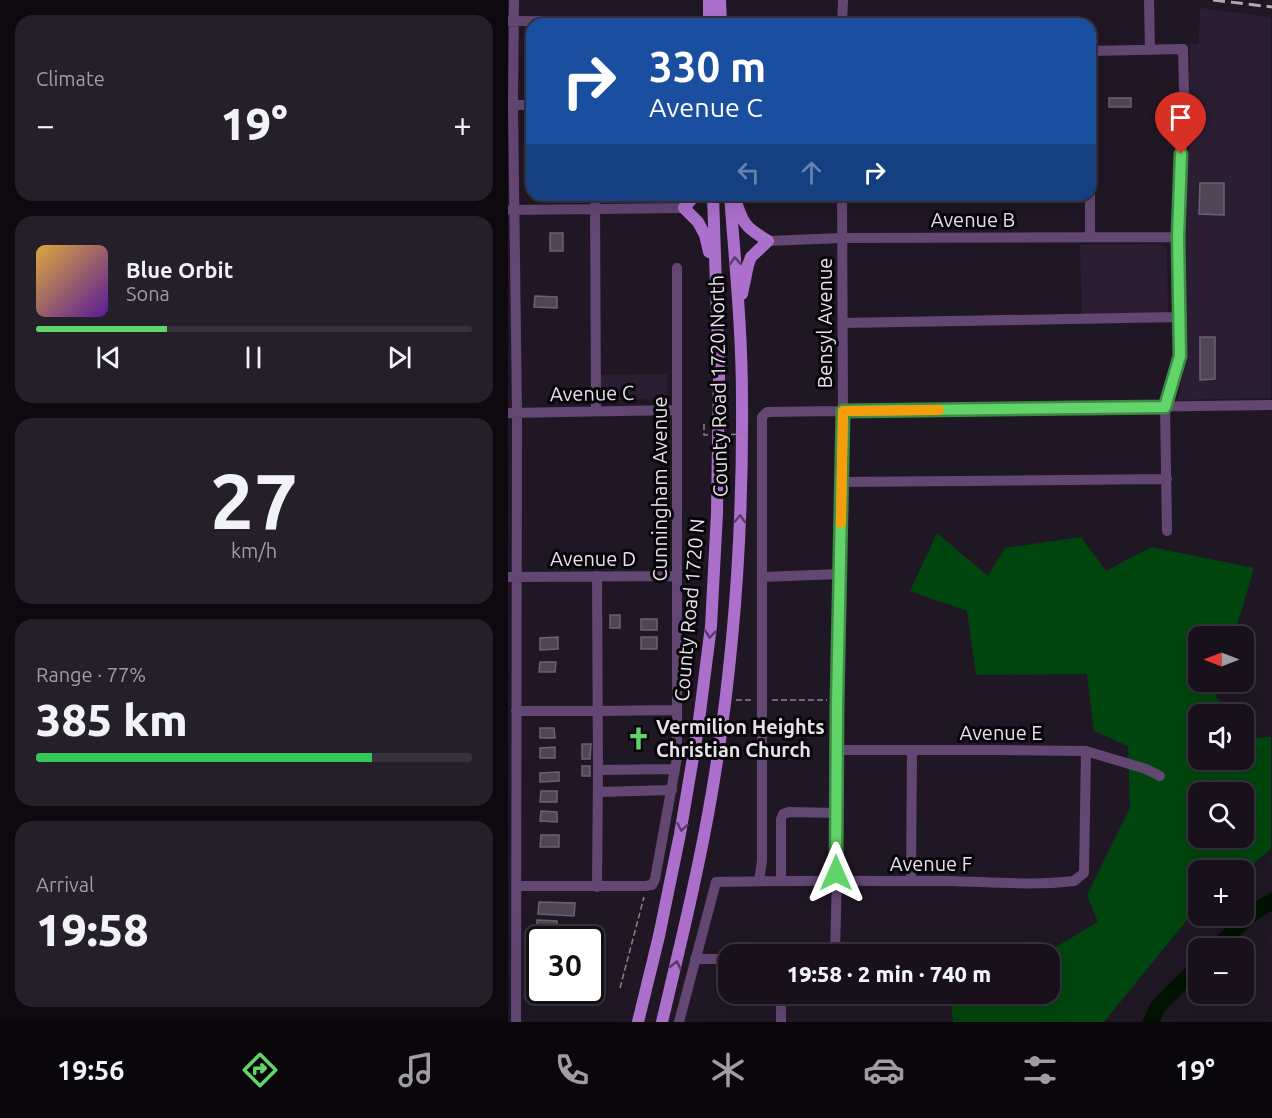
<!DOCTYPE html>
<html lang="en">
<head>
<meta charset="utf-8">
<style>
	:root { --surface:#18111c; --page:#251f29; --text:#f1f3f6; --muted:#9f9da3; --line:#36313b; --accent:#61d56a }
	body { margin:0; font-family:Ubuntu,sans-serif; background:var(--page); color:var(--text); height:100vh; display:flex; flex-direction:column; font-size:22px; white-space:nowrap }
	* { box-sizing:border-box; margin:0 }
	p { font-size:20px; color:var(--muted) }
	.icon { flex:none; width:33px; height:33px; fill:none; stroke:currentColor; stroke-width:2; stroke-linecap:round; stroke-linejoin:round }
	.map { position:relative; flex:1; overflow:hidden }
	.sheet { display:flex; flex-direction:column; gap:15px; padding:15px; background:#0d090f; width:508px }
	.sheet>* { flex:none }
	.banner { position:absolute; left:18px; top:18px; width:570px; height:183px; border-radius:18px; box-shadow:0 6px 24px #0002,0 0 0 2px var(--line); background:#1a4fa0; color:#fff; overflow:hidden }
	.needle { width:39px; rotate:270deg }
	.fabs { position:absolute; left:680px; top:626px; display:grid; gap:12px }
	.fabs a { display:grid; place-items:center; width:66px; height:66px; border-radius:12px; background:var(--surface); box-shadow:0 6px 24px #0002,0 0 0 2px var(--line); font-size:30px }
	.speed { position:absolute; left:18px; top:926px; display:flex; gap:12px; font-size:30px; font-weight:700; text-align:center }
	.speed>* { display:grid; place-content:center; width:78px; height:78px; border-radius:50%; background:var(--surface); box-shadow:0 6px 24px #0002,0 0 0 2px var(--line); line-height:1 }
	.speed .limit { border:3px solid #111; border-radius:9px; background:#fff; color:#111 }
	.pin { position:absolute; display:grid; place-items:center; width:51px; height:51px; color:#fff; margin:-62px -26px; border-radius:50% 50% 50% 0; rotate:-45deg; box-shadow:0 0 6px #0007 }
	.pin .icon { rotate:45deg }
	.me { position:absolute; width:66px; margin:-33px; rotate:0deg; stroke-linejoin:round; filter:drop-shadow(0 0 4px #0008) }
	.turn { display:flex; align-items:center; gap:21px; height:126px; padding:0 24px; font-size:27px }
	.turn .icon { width:78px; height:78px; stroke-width:2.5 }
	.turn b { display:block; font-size:42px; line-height:51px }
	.lanes { display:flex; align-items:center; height:57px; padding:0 24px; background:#0003; justify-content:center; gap:30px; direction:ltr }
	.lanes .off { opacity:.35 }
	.big { font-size:45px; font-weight:800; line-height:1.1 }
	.sheet .card { flex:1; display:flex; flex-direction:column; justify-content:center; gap:9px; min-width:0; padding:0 21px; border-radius:18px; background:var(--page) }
	.sheet .dial { align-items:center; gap:0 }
	.dial b { font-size:78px; line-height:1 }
	.song { display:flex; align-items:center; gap:18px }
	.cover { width:72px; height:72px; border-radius:9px; background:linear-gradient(135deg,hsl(40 70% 55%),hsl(270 70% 35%)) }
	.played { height:6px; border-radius:3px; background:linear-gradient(90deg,var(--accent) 30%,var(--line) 30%) }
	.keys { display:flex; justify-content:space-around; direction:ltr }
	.heat { display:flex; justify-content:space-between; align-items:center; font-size:33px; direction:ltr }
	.charge { height:9px; border-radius:4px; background:linear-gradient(90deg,#34c759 77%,var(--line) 0) }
	.trip { position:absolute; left:210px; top:944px; width:342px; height:60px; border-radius:18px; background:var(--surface); box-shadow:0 6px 24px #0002,0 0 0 2px var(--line); font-weight:800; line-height:60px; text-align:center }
	.menu { display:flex; height:96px; justify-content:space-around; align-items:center; background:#0a070b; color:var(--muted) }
	.menu .icon { width:42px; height:42px }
	.menu .current { color:var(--accent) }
	.menu b { font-size:27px; color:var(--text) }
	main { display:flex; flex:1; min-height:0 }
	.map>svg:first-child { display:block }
</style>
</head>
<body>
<main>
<section class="sheet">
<div class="card"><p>Climate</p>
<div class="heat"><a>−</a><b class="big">19°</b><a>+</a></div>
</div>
<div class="card">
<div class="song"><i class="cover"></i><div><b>Blue Orbit</b><p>Sona</p></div></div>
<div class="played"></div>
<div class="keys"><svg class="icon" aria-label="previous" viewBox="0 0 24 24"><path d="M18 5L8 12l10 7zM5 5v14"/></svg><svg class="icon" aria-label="pause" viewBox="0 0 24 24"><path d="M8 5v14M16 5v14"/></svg><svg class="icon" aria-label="next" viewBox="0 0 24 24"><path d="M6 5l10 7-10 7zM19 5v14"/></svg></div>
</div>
<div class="card dial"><b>27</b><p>km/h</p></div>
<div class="card"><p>Range · 77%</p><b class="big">385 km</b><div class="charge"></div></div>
<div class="card"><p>Arrival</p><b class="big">19:58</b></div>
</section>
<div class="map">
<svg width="764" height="1022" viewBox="0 0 764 1022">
	<rect width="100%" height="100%" fill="#201725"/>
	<path fill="#2b1e32" d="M692,8L763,17V398L670,400L678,355L676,230L681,147L682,44H691Z
		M652,244L659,248L660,318L574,319L572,245Z
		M159,374V399L88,400V375Z"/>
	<path fill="#00450e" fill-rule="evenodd" d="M429,533L480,576L497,548L573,537L598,571L643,547L746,568L726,636H690V681H712L708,696L721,714H690V759H735V735L737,738L763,737V849L735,872V870H690V909L683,915L596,1022H445L442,993H542V954H536L590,922L579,895L622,808L620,746L586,731L579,674L468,675L459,611L402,591ZM690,792H735V837H690Z"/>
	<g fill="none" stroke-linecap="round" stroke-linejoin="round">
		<path stroke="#011102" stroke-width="16" d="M708,948L741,916L764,901
			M643,1022L650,1006L690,967"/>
	</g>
	<path fill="#4f4555" stroke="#6b6171" stroke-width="1.5" d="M601,98H623V107H601Z
		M692,183H716V215L691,214Z
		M42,233H55V251H42Z
		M27,296L49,297V308L26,307Z
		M692,337H707V379L692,380Z
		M102,615H112V628H102Z
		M133,619H149V630H133Z
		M50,637V649L32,650V638Z
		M133,637H149V649H133Z
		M32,662H48L47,672H31Z
		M32,728H46L47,738H32Z
		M74,744H83L82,759H74Z
		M47,747V758H32V748Z
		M74,766H82V776H74Z
		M51,772V781L32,782V773Z
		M33,791H49V802H32Z
		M33,811L49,812V822L32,821Z
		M33,835H51V847H32Z
		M31,902L67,903L66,916L30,914Z
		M29,920L49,921V933L29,932Z"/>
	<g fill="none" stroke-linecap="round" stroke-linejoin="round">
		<path stroke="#89828d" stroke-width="1.5" stroke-dasharray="6 3" stroke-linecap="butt" d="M196,424V435H200
			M228,700H244
			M264,700H319
			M112,988L136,897"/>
		<path stroke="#634773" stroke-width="10" d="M6,0L5,105L9,413L8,1022
			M641,0L642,50
			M0,21L173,22
			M242,22L334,23
			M334,24L335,0
			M582,51L675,49L676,91L670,237L672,356L657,407L659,531
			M0,105H24
			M87,195L88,411
			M2,210L176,208
			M582,237V195
			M260,241L334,238L670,237
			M335,323L671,317
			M0,413L169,410
			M334,482L659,479
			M89,576L90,770L89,887
			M0,577L169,576
			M254,577L332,574
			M8,711H90L169,710
			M329,750H489L578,751L638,769L652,776
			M90,770L167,769
			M90,792L164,790
			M273,880V819L275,814L281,812L329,813
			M251,881L254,861V417L259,412L764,405
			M403,881L404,750
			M8,886H137L144,885L147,879L169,758V268
			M327,954L329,873V703L335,411L334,195
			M187,959H220
			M273,993V1022
			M171,1022L208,882C286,880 364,881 442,881C483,882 525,886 566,881L576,873L578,751"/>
		<path stroke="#ac70cc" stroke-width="12" d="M201,0V24
			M212,0L213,24
			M187,195L176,208L190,222L197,235L201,252
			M227,199C235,224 237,227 260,241L243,257L240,265L234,294
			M130,1022L151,936L172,834L190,728L203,626L209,513L211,376L205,195
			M154,1022C172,946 191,869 204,792C226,662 235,530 234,399C234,331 227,263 222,195"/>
		<path stroke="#b0a9b4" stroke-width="3" stroke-dasharray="12 6" stroke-linecap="butt" d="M705,0L764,7"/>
		<path stroke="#89828d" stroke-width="1.5" stroke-dasharray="6 3" stroke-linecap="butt" d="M205,435L241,434"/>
		<path stroke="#634773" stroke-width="10" d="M173,22H242"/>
	</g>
	<defs><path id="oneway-chevron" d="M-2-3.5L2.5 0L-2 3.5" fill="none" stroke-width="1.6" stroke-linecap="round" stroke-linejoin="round" transform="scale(1.5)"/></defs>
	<g stroke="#5a3a6b">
		<use href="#oneway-chevron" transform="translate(227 261) rotate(-94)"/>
		<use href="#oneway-chevron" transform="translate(232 519) rotate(-87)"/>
		<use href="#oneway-chevron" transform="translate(202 634) rotate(97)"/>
		<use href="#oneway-chevron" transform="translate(174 827) rotate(100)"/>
		<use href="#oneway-chevron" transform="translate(168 965) rotate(-77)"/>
	</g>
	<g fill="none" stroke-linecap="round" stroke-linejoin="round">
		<defs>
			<path id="route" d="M328,873L329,704L335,411L657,407L672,356L670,237L673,154"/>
		</defs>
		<use href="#route" stroke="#3f8a45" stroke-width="15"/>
		<use href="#route" stroke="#61d56a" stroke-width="10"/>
		<path stroke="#f59e0b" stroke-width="10" d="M333,523L335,411L431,410"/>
	</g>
	<defs>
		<symbol id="church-bare" viewBox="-9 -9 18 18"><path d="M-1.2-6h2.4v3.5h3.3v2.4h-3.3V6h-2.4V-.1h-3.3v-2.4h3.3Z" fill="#61d56a" stroke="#08050a" stroke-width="2.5" paint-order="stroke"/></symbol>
	</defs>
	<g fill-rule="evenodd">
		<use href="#church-bare" x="114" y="722" width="33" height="33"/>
	</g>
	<g text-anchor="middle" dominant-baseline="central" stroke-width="6" stroke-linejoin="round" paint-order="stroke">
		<g font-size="20" fill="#e7e1ea" stroke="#08050a">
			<text x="465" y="219">Avenue B</text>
			<text transform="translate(316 323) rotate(-90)">Bensyl Avenue</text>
			<text transform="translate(210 386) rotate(-91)">County Road 1720 North</text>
			<text transform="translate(84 393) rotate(-1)">Avenue C</text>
			<text transform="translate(151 489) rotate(-90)">Cunningham Avenue</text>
			<text x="85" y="558">Avenue D</text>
			<text transform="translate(181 610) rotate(-85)">County Road 1720 N</text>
			<text x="493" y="732">Avenue E</text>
			<text x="423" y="863">Avenue F</text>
		</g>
		<g font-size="20" font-weight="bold" fill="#e7e1ea" stroke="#08050a" text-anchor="start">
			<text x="148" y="726">Vermilion Heights<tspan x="148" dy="23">Christian Church</tspan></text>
		</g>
	</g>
</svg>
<div class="fabs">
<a><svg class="needle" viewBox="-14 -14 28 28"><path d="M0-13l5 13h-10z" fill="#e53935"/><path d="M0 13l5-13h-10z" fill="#9f9da3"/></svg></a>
<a><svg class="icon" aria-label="sound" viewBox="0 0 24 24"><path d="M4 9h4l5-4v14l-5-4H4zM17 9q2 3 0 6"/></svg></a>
<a><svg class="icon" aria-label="search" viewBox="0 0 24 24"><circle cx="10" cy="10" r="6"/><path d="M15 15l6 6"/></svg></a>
<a>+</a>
<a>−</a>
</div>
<div class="speed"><div class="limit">30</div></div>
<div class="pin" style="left:673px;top:154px;background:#d93025"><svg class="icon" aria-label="arrive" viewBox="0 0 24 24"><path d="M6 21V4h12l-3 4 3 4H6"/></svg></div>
<svg class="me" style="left:328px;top:873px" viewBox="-20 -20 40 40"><path d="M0-17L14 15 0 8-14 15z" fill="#61d56a" stroke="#fff" stroke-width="4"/></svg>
<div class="trip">19:58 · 2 min · 740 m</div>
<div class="banner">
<div class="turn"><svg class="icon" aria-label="right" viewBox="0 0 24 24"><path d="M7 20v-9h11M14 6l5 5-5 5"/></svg><div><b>330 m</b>Avenue C</div></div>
<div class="lanes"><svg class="icon off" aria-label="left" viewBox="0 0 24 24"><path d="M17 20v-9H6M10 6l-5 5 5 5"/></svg><svg class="icon off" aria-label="ahead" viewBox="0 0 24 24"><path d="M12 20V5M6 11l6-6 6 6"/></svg><svg class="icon" aria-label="right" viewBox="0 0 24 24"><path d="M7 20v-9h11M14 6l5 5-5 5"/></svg></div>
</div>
</div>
</main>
<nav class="menu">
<b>19:56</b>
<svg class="icon current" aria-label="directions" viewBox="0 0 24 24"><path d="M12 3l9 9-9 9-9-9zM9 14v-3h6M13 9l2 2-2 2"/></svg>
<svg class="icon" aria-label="music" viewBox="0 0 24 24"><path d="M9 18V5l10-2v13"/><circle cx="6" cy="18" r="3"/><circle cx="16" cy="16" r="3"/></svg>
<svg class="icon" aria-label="phone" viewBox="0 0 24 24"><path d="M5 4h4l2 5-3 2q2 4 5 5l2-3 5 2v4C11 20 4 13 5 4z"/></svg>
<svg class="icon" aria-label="climate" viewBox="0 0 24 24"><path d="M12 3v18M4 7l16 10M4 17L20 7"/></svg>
<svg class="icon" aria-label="car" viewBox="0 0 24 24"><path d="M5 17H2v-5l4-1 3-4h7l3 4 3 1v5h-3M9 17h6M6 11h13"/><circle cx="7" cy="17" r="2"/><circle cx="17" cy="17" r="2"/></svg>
<svg class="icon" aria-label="filters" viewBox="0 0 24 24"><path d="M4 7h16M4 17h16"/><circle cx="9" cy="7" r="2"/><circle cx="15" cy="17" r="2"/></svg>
<b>19°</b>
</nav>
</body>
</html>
